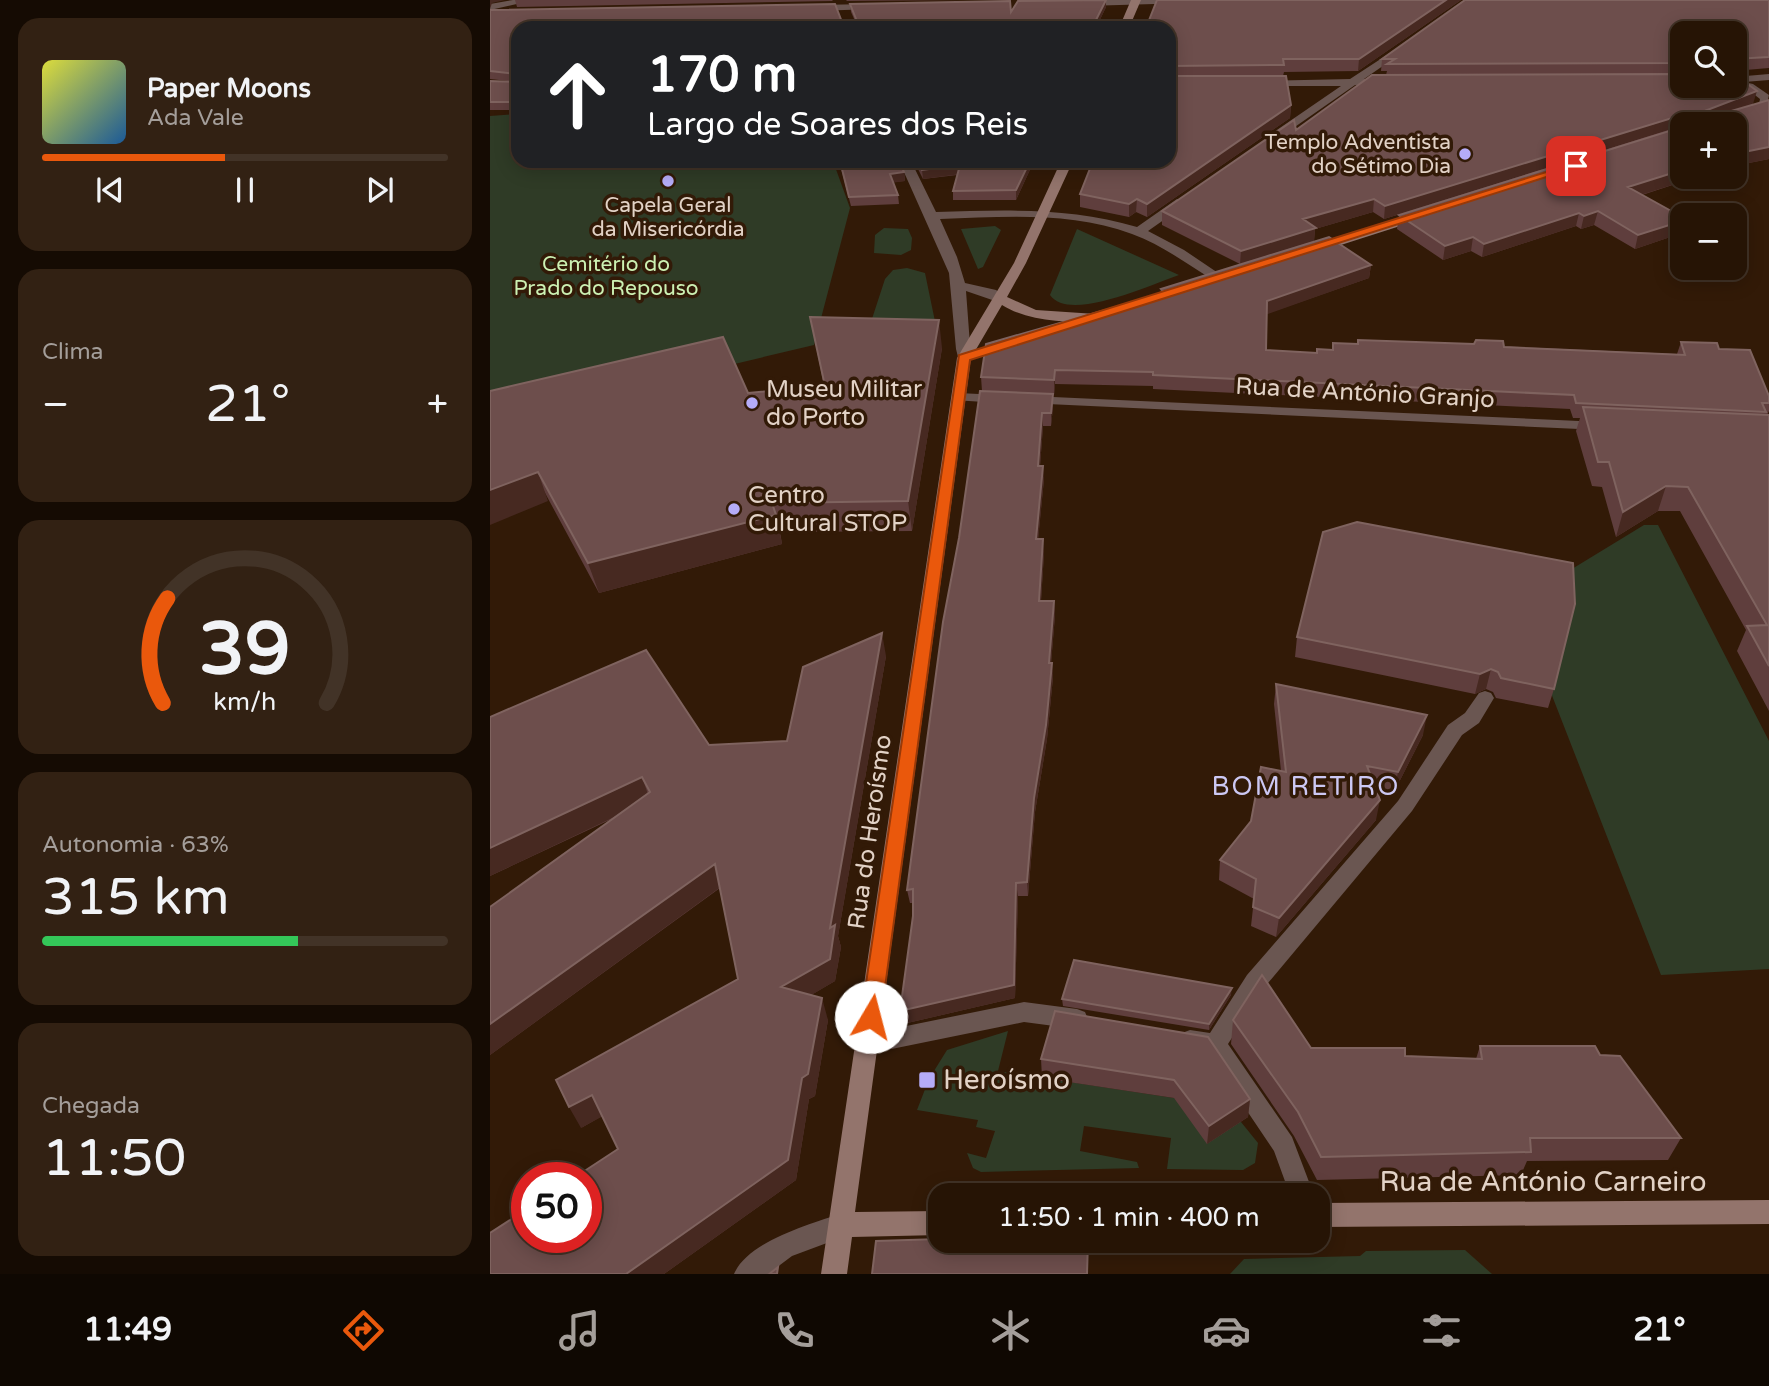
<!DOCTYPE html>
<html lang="pt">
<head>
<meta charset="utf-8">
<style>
	:root { --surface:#261405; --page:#322113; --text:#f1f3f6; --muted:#a49e9a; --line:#423327; --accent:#ea580c }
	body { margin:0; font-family:"Varela Round",sans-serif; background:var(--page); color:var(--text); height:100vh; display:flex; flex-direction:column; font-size:26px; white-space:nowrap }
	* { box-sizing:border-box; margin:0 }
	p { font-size:23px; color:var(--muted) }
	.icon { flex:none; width:38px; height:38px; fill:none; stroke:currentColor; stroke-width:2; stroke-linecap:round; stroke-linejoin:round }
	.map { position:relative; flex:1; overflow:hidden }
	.sheet { display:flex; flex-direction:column; gap:18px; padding:18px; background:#150b03; width:490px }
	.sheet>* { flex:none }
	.guide { position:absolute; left:21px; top:21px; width:665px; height:147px; border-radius:21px; box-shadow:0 4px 18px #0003,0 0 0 2px var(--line); background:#202124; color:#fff; overflow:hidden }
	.tools { position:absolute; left:1180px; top:21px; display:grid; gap:14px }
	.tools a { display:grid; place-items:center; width:77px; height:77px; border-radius:14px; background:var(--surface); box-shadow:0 4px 18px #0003,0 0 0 2px var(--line); font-size:35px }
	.speed { position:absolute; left:21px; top:1162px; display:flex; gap:14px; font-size:35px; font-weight:700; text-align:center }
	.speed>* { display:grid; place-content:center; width:91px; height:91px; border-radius:50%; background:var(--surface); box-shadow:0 4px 18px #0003,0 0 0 2px var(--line); line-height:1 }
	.speed .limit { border:10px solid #d22; background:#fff; color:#111 }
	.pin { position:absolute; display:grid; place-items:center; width:60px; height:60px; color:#fff; margin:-30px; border-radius:14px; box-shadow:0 4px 10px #0006 }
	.me { position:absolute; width:77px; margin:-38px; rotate:8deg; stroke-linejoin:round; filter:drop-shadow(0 0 5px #0008) }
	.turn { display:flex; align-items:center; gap:24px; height:147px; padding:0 21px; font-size:32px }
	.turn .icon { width:91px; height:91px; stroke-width:2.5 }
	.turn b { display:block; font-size:49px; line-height:60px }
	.big { font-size:52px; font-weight:600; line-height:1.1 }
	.sheet .tile { flex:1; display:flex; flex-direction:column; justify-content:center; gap:10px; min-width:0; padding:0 24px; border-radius:21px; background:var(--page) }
	.sheet .dial { align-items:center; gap:0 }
	.dial svg { height:182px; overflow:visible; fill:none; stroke:var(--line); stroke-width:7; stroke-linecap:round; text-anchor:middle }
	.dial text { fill:var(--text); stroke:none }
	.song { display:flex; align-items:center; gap:21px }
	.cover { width:84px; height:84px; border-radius:10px; background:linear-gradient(135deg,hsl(60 70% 55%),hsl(210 70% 35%)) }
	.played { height:7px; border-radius:4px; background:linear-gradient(90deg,var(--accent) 45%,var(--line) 45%) }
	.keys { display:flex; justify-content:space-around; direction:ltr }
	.heat { display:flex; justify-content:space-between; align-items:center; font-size:38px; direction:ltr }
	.charge { height:10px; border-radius:5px; background:linear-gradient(90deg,#34c759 63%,var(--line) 0) }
	.trip { position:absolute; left:438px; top:1183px; width:402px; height:70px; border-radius:21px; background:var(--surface); box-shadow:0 4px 18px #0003,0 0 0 2px var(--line); font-weight:600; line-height:70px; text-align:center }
	.tabs { display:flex; height:112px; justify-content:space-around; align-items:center; background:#0f0802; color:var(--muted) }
	.tabs .icon { width:49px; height:49px }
	.tabs .on { color:var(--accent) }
	.tabs b { font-size:32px; color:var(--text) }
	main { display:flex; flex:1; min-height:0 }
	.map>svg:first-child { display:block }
</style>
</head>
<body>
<main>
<section class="sheet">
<div class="tile">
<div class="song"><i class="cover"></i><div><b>Paper Moons</b><p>Ada Vale</p></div></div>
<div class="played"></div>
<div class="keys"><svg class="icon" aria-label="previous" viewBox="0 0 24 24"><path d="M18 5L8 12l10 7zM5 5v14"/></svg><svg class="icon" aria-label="pause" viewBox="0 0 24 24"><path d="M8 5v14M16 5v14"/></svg><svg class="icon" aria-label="next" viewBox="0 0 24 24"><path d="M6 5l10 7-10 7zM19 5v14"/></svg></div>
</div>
<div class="tile"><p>Clima</p>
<div class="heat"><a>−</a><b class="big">21°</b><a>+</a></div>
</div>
<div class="tile dial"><svg viewBox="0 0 100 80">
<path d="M14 69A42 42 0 1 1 86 69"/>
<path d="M14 69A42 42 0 0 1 16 23" stroke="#ea580c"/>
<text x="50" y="56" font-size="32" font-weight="700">39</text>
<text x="50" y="72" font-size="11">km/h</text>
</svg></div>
<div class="tile"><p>Autonomia · 63%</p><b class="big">315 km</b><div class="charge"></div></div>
<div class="tile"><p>Chegada</p><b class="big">11:50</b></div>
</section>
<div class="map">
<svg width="1279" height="1274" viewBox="0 0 1279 1274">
	<rect width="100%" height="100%" fill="#321a07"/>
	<path fill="#2f3b26" d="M28,114V161H343L360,208L324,345L0,422V116Z
		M505,226L511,230L493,267L488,269L471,229Z
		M394,228L418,229L422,238L421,250L411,255L384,253L385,235Z
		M587,229L689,275C662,284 579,323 560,295Z
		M417,268L435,273L447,331L379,328L395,279L403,270Z
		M1154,525H1168L1279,741V969L1171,975L1061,693L1077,572Z
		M518,1031L508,1071L684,1098L751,1122L768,1143L765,1163L753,1170L677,1169L681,1138L594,1126L590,1151L647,1162L649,1168L491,1172L483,1168L477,1153L496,1158L505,1131L486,1127L488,1120L427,1110L439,1079L457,1050Z
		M975,1250L1002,1274H740L754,1259L870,1256L876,1251Z"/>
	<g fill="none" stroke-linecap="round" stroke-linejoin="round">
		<path fill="#6a5651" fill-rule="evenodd" d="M23,0H44L0,10V4Z
			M704,0L699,3L595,6L590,3L600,0Z
			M381,4L386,7L384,9L325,11L320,8L325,5Z
			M912,45L917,48L916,50L874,79L898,80V84L865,85L789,138H781V134L851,86H775L770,83L771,81L860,79Z
			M1279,74V80L1254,82L1263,84L1279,95L1276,109H1268L1270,99L1256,88L1242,86L1244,77Z
			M409,161H421L446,212C515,210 581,207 647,227L687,199H695V205L658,231L694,250L737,279L736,282H726C699,265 672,245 642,234C581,211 513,217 450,219L467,257L475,283L506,290L518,299L511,303L476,291L481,358L479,361H469L466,349L459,273Z
			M468,393L510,395L517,399L510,403L463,400V394Z
			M541,396L1111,422L1118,426L1111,430L536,403V397Z
			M995,691L1001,693L1004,698L989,723L972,735L922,811L773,989L738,1044L802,1137L824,1195H800L784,1151L718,1053L692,1047L689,1040L692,1033L700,1030L720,1033L757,975L908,801L958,725L975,713L989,693Z
			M534,1002L587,1009L595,1012L598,1019L595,1026L587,1029L534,1022L377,1054L369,1051L366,1044L369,1037L377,1034Z
			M352,1213L361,1216L364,1225L361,1234L302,1256L278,1274H244C258,1241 321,1224 352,1213Z"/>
		<path fill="#93746c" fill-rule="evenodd" d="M641,0H651L639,28H629Z
			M571,161H583L536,263L517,297L546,310L606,314L613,318L606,322C575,322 539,322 512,305L481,358L365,1212L450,1211V1235L362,1237L357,1274H331L467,358L524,263Z
			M928,212L934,216L932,219L829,252L819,249Z
			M1279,1200V1224L828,1227V1203Z"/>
	</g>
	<path fill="#5f3e3d" d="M25,0H343L342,1L27,7Z
		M356,0H475L357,1Z
		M616,0V7L606,28H28V110H0V81L26,82L0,79V10L364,22L365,21L361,12L360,4L521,12Z
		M667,0H971L868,71L794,72L793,76L801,105L800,118L657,217L646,212L639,217L590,207V194L679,161V28Z
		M1279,0V68L1244,71V33H1192V86L1263,104L1254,107L1279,100V159L1244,166V124H1192V127L894,219L883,212L825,229L824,241L750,264L672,225V211L896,75L897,71H891L892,59Z
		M349,161H409L414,172L415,181L403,182L408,195L409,204L361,206Z
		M424,161H544L526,200H463V191L467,175L433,179Z
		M1192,177H1207L1152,195L1192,217V233L1145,249L1104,225L1091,229L1086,226L992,257L981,251L953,260L907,229L909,215Z
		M881,265L879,278L776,314V350L827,353L843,350V343L867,344L868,340L1187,354L1191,342L1229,349L1279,396V411L1277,415H1279V711L1247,651L1256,630L1190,511H1168L1126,537L1112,487L1102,486L1086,431L1090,418H1083L1080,409L663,389V386L565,384L564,395H563V407L561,426H553L550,466L554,479L548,539L554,553L551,601H564L565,615L561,663L563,677L557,739L545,812L538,896H528L525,998L413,1024L423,916V903H420L417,890L469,538L492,391L491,377L670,294L671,289Z
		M320,317L452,348L422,531L290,532L292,544L109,593L0,391L258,393L334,386Z
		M833,532L1064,689L1058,708L1006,698L1003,692L996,689L985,694L805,657L807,637Z
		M396,656L348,936L351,947L345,981L321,995L338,1020L325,1096L319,1099L306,1180L174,1274H0L128,1149L112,1116L91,1128L248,979L230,888L0,1055V907L126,817L0,876V717L219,745L297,741Z
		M786,684L933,735L904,792L885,788L886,820L786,937L761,926L764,899L729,880L730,860L761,821L791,771L784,704Z
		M741,995L719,1030L573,1006L572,999Z
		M565,1011L760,1099L758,1117L717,1144L684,1098L552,1078L551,1059Z
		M743,1020L821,1048L915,1056L986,1059L990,1046L1110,1055L1191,1138L1178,1160L1037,1161L1031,1175L827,1180L804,1136L741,1044Z"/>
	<path fill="#472921" d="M0,0H15L2,3L0,9Z
		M616,0V7L606,28H602Z
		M956,0H971L868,71L869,59Z
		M1267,91L1263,104L1208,124L1212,112Z
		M801,105L800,118L657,217V204Z
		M1195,114L1191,126L894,219L895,206Z
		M1279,147V159L1244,166V154Z
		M540,161H544L526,200V190Z
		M470,165L471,174L433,179L432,170Z
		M1192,170V177H1207L1135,200L1138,187Z
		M414,172L415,181L401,183L400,174Z
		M647,199L646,212L639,217V204Z
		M884,199L883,212L825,229L824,241L750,264L751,251L813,219Z
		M1108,211L1104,225L1091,229L1094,216Z
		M1089,213L1086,226L992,257L994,244Z
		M1192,221V233L1145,249L1148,235Z
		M983,237L981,251L953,260L955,246Z
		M881,265L879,278L775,315L777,301Z
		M449,320L452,348L422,531L418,501Z
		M565,370V384L564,395V380Z
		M563,394V407L561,426V413Z
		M552,413L553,426L549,479L548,466Z
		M553,466L554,479L547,552L546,539Z
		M48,472L58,501L0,525V490Z
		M1176,486L1168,511L1126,537L1133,512Z
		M286,515L292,544L109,593L98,563Z
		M553,539L554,553L550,615L549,601Z
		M564,601L565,615L560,677L559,663Z
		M392,633L396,656L348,936L351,947L345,981L298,1009L291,987L340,928Z
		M562,663L563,677L557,739L545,812L538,896L537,882L544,798Z
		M1001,669L996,689L985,694L990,674Z
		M937,715L933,735L904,792L908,772Z
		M152,777L160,800L0,876V848Z
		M890,800L886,820L786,937L789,918Z
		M225,864L232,886L0,1055V1024Z
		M526,883L528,896L525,998L413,1024L410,1011Z
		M742,988L741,995L719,1030V1024Z
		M332,998L338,1020L325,1096L319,1099L306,1180L174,1274H136L312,1078Z
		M102,1095L113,1116L91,1128L79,1107Z
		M760,1099L758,1117L717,1144L719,1126Z"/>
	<path fill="#6d4e4c" stroke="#7f635f" stroke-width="2" d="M616,0L602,28H28V74L0,71V10L345,4L352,22H364L366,19L360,4L520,1L521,12L528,1Z
		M667,0H956L869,59H793L794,65L679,66V28H656Z
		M975,0H1279V57L1244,59V33H1192V63L897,64L905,59H892Z
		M28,74V102H0V81L25,82Z
		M1192,74V86H1244V74L1267,91L1212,112L1231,114L1279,100V147L1244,154V124H1197L1198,116L1195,114L895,206L884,199L813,219L826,228L751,251L672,211L804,120L806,130L882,75Z
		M679,75V76H796L801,105L657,204L647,199L639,204L590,194L603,161H679Z
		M1192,127V170L1138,187L1192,217V221L1148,235L1108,211L1094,216L1089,213L994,244L983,237L955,246L909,215Z
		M350,161H409L414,172L400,174L408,195L359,197Z
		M427,161H540L526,190L463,191L470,165L432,170Z
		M839,237L881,265L777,301L776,350L827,353V349L843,350V343L868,344V340L984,344L986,340L1013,341L1014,347L1195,355L1191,342L1227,343L1229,349L1260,350L1279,396V403H1272L1276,412L1086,403L1084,395L663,375V372L565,370L564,380L491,377L496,344L675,293L671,289Z
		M320,317L449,320L418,501L282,503L286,515L98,563L48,472L0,490V391L233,337L258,393L335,386Z
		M490,391L563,394L561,413H552L548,466H553L546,539H553L549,601H564L559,663H562L556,725L544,798L537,882L526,883L524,985L410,1011L423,916V889L417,890L422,852L453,622L469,538Z
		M1093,407L1279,415V666L1257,626L1277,625L1198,487L1176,486L1133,512L1119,462H1108Z
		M867,522L1083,563L1085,604L1064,689L1011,678L1008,672L1001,669L990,674L807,637L833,532Z
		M392,633L340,928L345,925L340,959L291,987L332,998L318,1074L312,1078L298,1160L136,1274H0V1233L37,1209V1237H96V1178H84L128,1149L102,1095L79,1107L66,1080L248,979L225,864L0,1024V907L160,792L152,777L0,848V717L156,650L219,745L297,741L313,667Z
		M786,684L937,715L908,772L877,766L890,800L789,918L763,907L766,879L730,860L761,821L771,767L796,772Z
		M584,960L742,988L719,1024L572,999Z
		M772,975L821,1048H915V1056L992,1059L990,1046H1105L1110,1055L1130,1056L1191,1138H1040L1041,1152L831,1157L808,1112L743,1020Z
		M565,1011L718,1037L760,1099L719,1126L684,1080L551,1059Z
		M450,1239V1241H598L597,1274H382L386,1241Z
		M288,1267L287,1274H279Z"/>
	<path fill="#ea580c" stroke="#983908" stroke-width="2" d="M1082,164L1091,166L480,360L391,1017L388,1023L381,1026L374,1023L371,1017L469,355Z"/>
	<g fill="#b5acf8" stroke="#321a07" stroke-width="2.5">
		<circle cx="975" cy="154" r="7"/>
		<circle cx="178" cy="181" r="7"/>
		<circle cx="262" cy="403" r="7"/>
		<circle cx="244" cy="509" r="7"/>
		<rect x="428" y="1071" width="18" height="18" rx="3.5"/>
	</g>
	<g text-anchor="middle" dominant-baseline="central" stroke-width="7" stroke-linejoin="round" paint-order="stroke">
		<g font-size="21" fill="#e2d2c6" stroke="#321a07" text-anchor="end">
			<text x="961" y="142">Templo Adventista<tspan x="961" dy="24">do Sétimo Dia</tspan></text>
			<text x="178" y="205" text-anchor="middle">Capela Geral<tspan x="178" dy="24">da Misericórdia</tspan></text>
		</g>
		<g font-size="21" fill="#ccf1b3" stroke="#321a07">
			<text x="116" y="264">Cemitério do<tspan x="116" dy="24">Prado do Repouso</tspan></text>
		</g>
		<g font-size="24" fill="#e2d2c6" stroke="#321a07" text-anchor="start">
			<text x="276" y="389">Museu Militar<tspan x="276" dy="28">do Porto</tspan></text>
			<text x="258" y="495">Centro<tspan x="258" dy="28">Cultural STOP</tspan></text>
		</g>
		<g font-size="24" fill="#e2d2c6" stroke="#321a07">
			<text transform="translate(875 393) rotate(3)">Rua de António Granjo</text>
			<text transform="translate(380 832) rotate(-82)">Rua do Heroísmo</text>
		</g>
		<g font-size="26" letter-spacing="2" fill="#ccc8f3" stroke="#321a07">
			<text x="816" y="786">BOM RETIRO</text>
		</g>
		<g font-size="28" fill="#e2d2c6" stroke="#321a07" text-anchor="start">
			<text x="453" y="1080">Heroísmo</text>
		</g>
		<g font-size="28" fill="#e2d2c6" stroke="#321a07">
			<text x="1053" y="1182">Rua de António Carneiro</text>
		</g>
	</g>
</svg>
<div class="tools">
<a><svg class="icon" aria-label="search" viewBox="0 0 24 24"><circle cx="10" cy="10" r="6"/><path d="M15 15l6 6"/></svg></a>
<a>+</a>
<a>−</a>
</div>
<div class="speed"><div class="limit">50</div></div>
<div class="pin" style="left:1086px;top:166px;background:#d93025"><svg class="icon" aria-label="arrive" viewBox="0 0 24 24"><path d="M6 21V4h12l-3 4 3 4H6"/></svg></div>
<svg class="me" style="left:381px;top:1017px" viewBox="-20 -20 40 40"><circle r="19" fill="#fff"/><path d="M0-13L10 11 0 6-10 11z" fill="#ea580c"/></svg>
<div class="trip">11:50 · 1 min · 400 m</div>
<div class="guide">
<div class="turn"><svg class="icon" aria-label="ahead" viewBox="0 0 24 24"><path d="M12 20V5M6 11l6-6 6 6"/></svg><div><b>170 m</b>Largo de Soares dos Reis</div></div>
</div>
</div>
</main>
<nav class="tabs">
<b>11:49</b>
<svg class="icon on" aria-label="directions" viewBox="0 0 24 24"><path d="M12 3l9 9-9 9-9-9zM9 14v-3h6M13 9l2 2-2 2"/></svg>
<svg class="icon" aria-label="music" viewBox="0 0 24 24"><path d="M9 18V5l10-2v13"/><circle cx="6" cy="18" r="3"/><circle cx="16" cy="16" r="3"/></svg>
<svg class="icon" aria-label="phone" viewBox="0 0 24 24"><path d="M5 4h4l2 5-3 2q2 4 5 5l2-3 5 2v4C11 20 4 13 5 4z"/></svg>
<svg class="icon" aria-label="climate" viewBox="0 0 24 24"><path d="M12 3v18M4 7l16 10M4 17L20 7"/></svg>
<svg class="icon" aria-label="car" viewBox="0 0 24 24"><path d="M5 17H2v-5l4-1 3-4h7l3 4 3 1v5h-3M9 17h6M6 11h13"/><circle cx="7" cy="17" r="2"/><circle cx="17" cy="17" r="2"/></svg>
<svg class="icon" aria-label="filters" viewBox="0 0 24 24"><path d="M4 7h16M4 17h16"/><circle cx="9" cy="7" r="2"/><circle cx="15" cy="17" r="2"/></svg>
<b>21°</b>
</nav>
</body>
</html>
